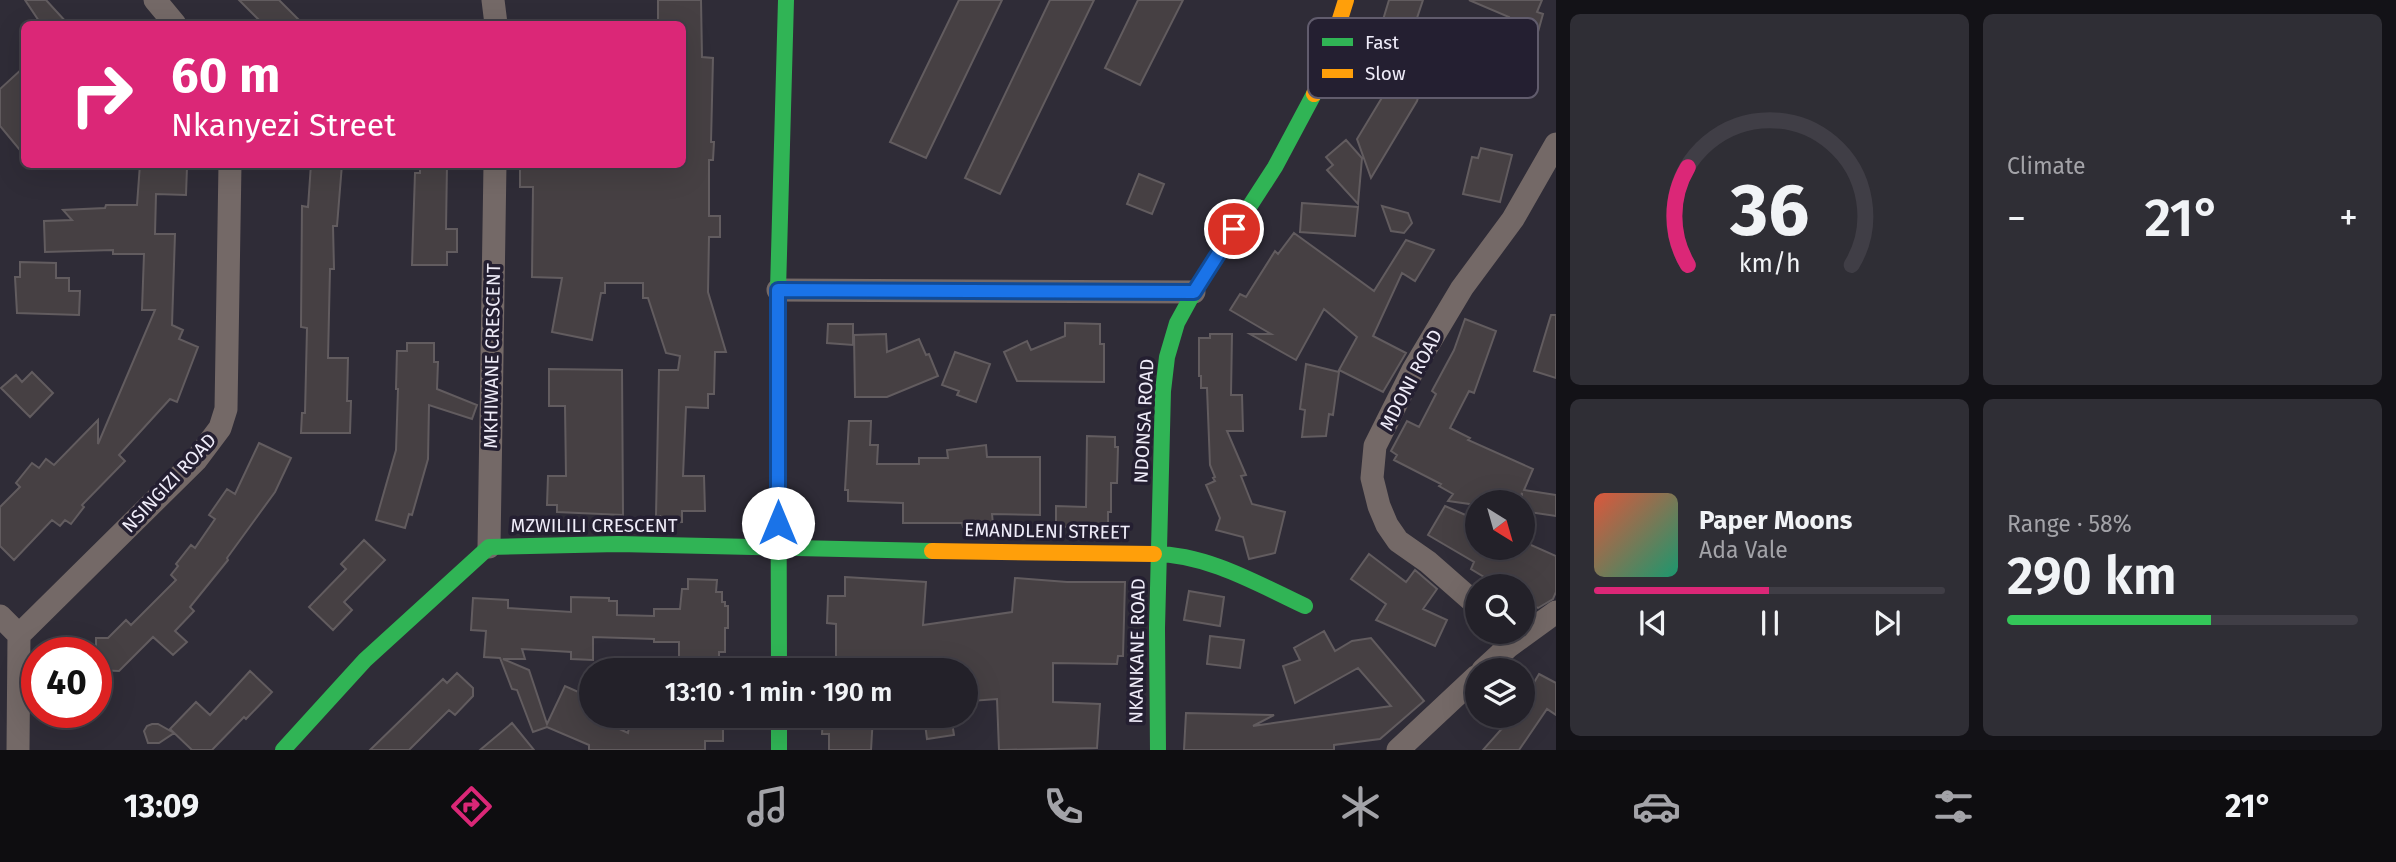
<!DOCTYPE html>
<html lang="en">
<head>
<meta charset="utf-8">
<style>
	:root { --surface:#232129; --page:#2f2e35; --text:#f1f3f6; --muted:#a3a3a8; --line:#403e46; --accent:#db2777 }
	body { margin:0; font-family:"Fira Sans",sans-serif; background:var(--page); color:var(--text); height:100vh; display:flex; flex-direction:column; font-size:26px; white-space:nowrap }
	* { box-sizing:border-box; margin:0 }
	p { font-size:23px; color:var(--muted) }
	.icon { flex:none; width:38px; height:38px; fill:none; stroke:currentColor; stroke-width:2; stroke-linecap:round; stroke-linejoin:round }
	.map { position:relative; flex:1; overflow:hidden }
	.drawer { display:flex; flex-direction:column; gap:14px; padding:14px; background:#131217; width:840px }
	.drawer>* { flex:none }
	.banner { position:absolute; left:21px; top:21px; width:665px; height:147px; border-radius:10px; box-shadow:0 7px 28px #0002,0 0 0 2px var(--line); background:#db2777; color:#fff; overflow:hidden }
	.needle { width:46px; rotate:143deg }
	.fabs { position:absolute; left:1465px; top:490px; display:grid; gap:14px }
	.fabs a { display:grid; place-items:center; width:70px; height:70px; border-radius:50%; background:var(--surface); box-shadow:0 7px 28px #0002,0 0 0 2px var(--line); font-size:35px }
	.speed { position:absolute; left:21px; top:637px; display:flex; gap:14px; font-size:35px; font-weight:700; text-align:center }
	.speed>* { display:grid; place-content:center; width:91px; height:91px; border-radius:50%; background:var(--surface); box-shadow:0 7px 28px #0002,0 0 0 2px var(--line); line-height:1 }
	.speed .limit { border:10px solid #d22; background:#fff; color:#111 }
	.pin { position:absolute; display:grid; place-items:center; width:60px; height:60px; color:#fff; margin:-30px; border:4px solid #fff; border-radius:50%; box-shadow:0 2px 7px #0007 }
	.me { position:absolute; width:77px; margin:-38px; rotate:0deg; stroke-linejoin:round; filter:drop-shadow(0 0 5px #0008) }
	.turn { display:flex; align-items:center; gap:24px; height:147px; padding:0 35px; font-size:32px }
	.turn .icon { width:91px; height:91px; stroke-width:2.5 }
	.turn b { display:block; font-size:49px; line-height:60px }
	.big { font-size:52px; font-weight:600; line-height:1.1 }
	.drawer .tile { flex:1; display:flex; flex-direction:column; justify-content:center; gap:10px; min-width:0; padding:0 24px; border-radius:10px; background:var(--page) }
	.drawer .dial { align-items:center; gap:0 }
	.dial svg { height:182px; overflow:visible; fill:none; stroke:var(--line); stroke-width:7; stroke-linecap:round; text-anchor:middle }
	.dial text { fill:var(--text); stroke:none }
	.song { display:flex; align-items:center; gap:21px }
	.cover { width:84px; height:84px; border-radius:10px; background:linear-gradient(135deg,hsl(10 70% 55%),hsl(160 70% 35%)) }
	.played { height:7px; border-radius:4px; background:linear-gradient(90deg,var(--accent) 50%,var(--line) 50%) }
	.keys { display:flex; justify-content:space-around; direction:ltr }
	.heat { display:flex; justify-content:space-between; align-items:center; font-size:38px; direction:ltr }
	.charge { height:10px; border-radius:5px; background:linear-gradient(90deg,#34c759 58%,var(--line) 0) }
	.drawer .tiles { flex:1; display:grid; gap:14px; grid-template-columns:repeat(2,1fr) }
	.trip { position:absolute; left:579px; top:658px; width:399px; height:70px; border-radius:35px; background:var(--surface); box-shadow:0 7px 28px #0002,0 0 0 2px var(--line); font-weight:600; line-height:70px; text-align:center }
	.tabs { display:flex; height:112px; justify-content:space-around; align-items:center; background:#0e0d10; color:var(--muted) }
	.tabs .icon { width:49px; height:49px }
	.tabs .selected { color:var(--accent) }
	.tabs b { font-size:32px; color:var(--text) }
	main { display:flex; flex:1; min-height:0 }
	.map>svg:first-child { display:block }
</style>
</head>
<body>
<main>
<div class="map">
<svg width="1556" height="750" viewBox="0 0 1556 750">
	<rect width="100%" height="100%" fill="#2f2c37"/>
	<path fill="#464043" stroke="#625c5f" stroke-width="2" d="M25,0H46L68,24H41Z
		M239,0H279L303,24H263Z
		M658,0H701L702,57L713,58L711,142H714L713,160H709V216H720V237H709L708,292L726,352H715L714,394H708V408L686,407L683,476H704L705,511H682V522L660,523V516H656L659,370H678L680,356L666,353L648,298H643V283H605V293H601L592,340L552,332L562,278L532,277L533,187H520V164H682V24H658Z
		M959,0H1002L926,158L890,142Z
		M1050,0H1094L1000,194L965,178Z
		M1138,0H1183L1140,85L1105,68Z
		M1389,0H1423L1409,42L1379,33Z
		M1469,0H1542L1537,12L1543,14L1531,57L1522,55L1517,68L1496,62L1509,17Z
		M1397,42L1432,53L1417,101L1371,178L1357,139L1392,81L1385,79Z
		M24,67V155L0,126V89Z
		M1346,140L1362,158L1358,204L1327,170L1333,165L1326,157Z
		M1481,148L1512,155L1500,202L1463,194L1472,157L1478,158Z
		M140,164L187,167L186,195L156,194L155,234H175L172,325L183,330L179,339L198,347L177,402L170,399L119,455L125,461L82,505L84,507L71,524L65,520L60,526L52,520L14,560L0,546V507L20,487L16,483L32,463L39,468L46,459L54,465L98,420V444L155,310H142L144,254H113V250L45,252L44,221L72,220L63,210L105,208L106,205H137Z
		M311,164H342L337,226H333L334,269H330L328,358H348L347,401H351L350,433H301L302,413H305L307,328L301,327L302,206L308,207Z
		M420,164H447L446,229H457V252H447V265H412L415,173H420Z
		M1139,174L1164,184L1152,214L1127,204Z
		M1302,203L1358,207L1355,236L1300,232Z
		M1382,206L1408,213L1412,223L1404,233L1391,231Z
		M1294,233L1374,291L1406,240L1434,250L1415,281L1402,273L1373,336L1406,353L1383,392L1339,370L1357,337L1324,309L1296,360L1250,334H1271L1230,310L1240,294L1246,297L1275,251L1278,254Z
		M20,262L56,263V278H69V291H80L79,315L17,313L15,277H20Z
		M1551,315H1556V378L1534,371Z
		M1465,319L1496,331L1474,393L1469,391L1450,428L1470,438L1468,440L1533,469L1524,490L1556,495V516L1522,511V493L1518,502H1477V505L1448,501L1453,494L1439,486L1441,484L1394,460L1397,455L1391,451L1407,421L1419,427L1436,394L1432,391L1454,350Z
		M1065,323L1100,324V344H1104V382L1017,381L1004,352L1027,341L1031,350L1065,336Z
		M828,324H853V345L827,343Z
		M886,334L887,352L919,339L926,355L929,354L938,376L887,397H855L854,335Z
		M1210,334H1232L1231,395H1242L1243,431H1227L1246,475L1241,476L1252,504L1285,512L1275,553L1249,559L1243,537L1216,530L1220,518L1206,485L1215,481L1213,478L1215,477L1210,465L1207,388H1201V376H1199V338H1210Z
		M407,343H434V362H438L437,389L477,405L472,419L429,405L428,459L412,515L409,514L405,528L376,520L396,450L398,389H396L397,351H407Z
		M955,352L990,364L976,402L957,395L959,391L942,385Z
		M1306,364L1339,372L1333,415L1329,414L1326,436L1302,437L1305,410L1300,409Z
		M549,369L622,370L623,515L557,512V505H547L548,476H566L565,406H549Z
		M32,372L53,393L30,417L1,388L16,375L22,382Z
		M849,421H871L870,445H878L877,464H919V458H948L947,450L986,445L987,457H1040V515L992,514L993,524L963,527L962,523H903V503L848,501V490H845Z
		M1087,436L1115,437V447H1118L1117,483H1111V512H1108V526L1056,527V506L1086,507Z
		M259,443L291,458L275,492L227,558L228,560L190,607L194,611L175,631L187,642L173,655L153,637L119,671L96,670V638H108L126,620L131,625L176,580L171,575L178,566L176,564L191,545L195,548L215,519L209,515L227,489L235,494Z
		M1445,506L1477,520V548H1522V541L1556,556V592L1553,599L1538,608L1522,601V586H1499L1471,569L1474,562L1428,535Z
		M364,540L385,560L344,602L352,610L333,630L309,607L346,569L341,564Z
		M1369,554L1406,582L1415,570L1437,589L1423,609L1447,620L1435,646L1376,620L1386,604L1351,579Z
		M845,577L926,582L923,625L1012,612L1015,578L1067,582H1125L1123,656H1118L1117,664L1053,663V702L1100,704L1097,748L999,750L997,699L971,701L969,670H893L892,662H836V624L827,623L828,596H845Z
		M688,579L717,580L716,592H722V602H725V606H728V628H725V652H719V670H679V642H654V639L593,637V660L571,659V652L522,649L525,659H503L529,670L547,724L565,686L592,698L585,713L628,733L631,716H723V741H705V750H589V745L547,727L533,732L517,690L512,689L500,658L484,657L486,631L471,630L473,598L508,600V608L571,612V597L609,598V601H617V615L654,616V609H680L682,589H688Z
		M1189,591L1224,597L1220,626L1184,620Z
		M1324,631L1335,651L1352,641L1371,638L1424,701L1380,739L1334,745V750H1184L1186,713L1274,715L1253,726L1391,706L1358,668L1295,703L1283,666L1300,660L1294,648Z
		M1210,636L1244,640L1240,668L1207,664Z
		M250,671L272,692L246,719L244,717L212,750H192L170,729L196,702L210,715Z
		M457,673L473,688V696L455,715L449,710L409,750H370L443,679L447,683Z
		M1539,674L1556,683V715L1547,709L1519,750H1483L1513,716H1522V687L1529,691Z
		M823,716H873L871,750H829V734H822Z
		M924,716H951L954,735L927,739Z
		M512,723L534,750H480Z
		M152,724H158L174,733L159,743H148L144,731L147,726Z"/>
	<g fill="none" stroke-linecap="round" stroke-linejoin="round">
		<path stroke="#746967" stroke-width="23" d="M155,0L175,24
			M493,0L496,24
			M778,290L1194,292
			M489,547L495,164
			M1477,605L1428,562L1398,541L1387,525L1379,506L1372,478L1375,446L1413,370L1462,288L1513,219L1556,144
			M0,616L19,635L18,750
			M19,635L196,460L220,428L226,409L230,164
			M1508,647L1556,612
			M1483,670L1508,647L1497,632
			M1398,750L1477,676"/>
		<path stroke="#30b455" stroke-width="16" d="M1154,554C1207,554 1258,584 1305,606
			M779,670L778,290L786,0
			M779,716V750
			M283,750L365,660L489,547L618,544L932,551
			M1158,750L1157,628L1163,391L1167,357L1177,323L1194,292L1275,167L1314,94"/>
		<path stroke="#ff9f0a" stroke-width="16" d="M1314,94L1324,70L1346,0
			M932,551L1154,554"/>
	</g>
	<g fill="none" stroke-linecap="round" stroke-linejoin="round">
		<defs>
			<path id="route" d="M778,523V290L1194,292L1234,229"/>
		</defs>
		<use href="#route" stroke="#114b97" stroke-width="18"/>
		<use href="#route" stroke="#1a73e8" stroke-width="12"/>
	</g>
	<g text-anchor="middle" dominant-baseline="central" stroke-width="7" stroke-linejoin="round" paint-order="stroke">
		<g font-size="19" fill="#efecf9" stroke="#241f31">
			<text transform="translate(492 356) rotate(-89)">MKHIWANE CRESCENT</text>
			<text transform="translate(1411 380) rotate(-62)">MDONI ROAD</text>
			<text transform="translate(1144 421) rotate(-87)">NDONSA ROAD</text>
			<text transform="translate(169 483) rotate(-47)">NSINGIZI ROAD</text>
			<text x="594" y="525">MZWILILI CRESCENT</text>
			<text transform="translate(1047 531) rotate(1)">EMANDLENI STREET</text>
			<text transform="translate(1137 651) rotate(-89)">NKANKANE ROAD</text>
		</g>
	</g>
	<rect x="1308" y="18" width="230" height="80" rx="10" fill="#241f31" stroke="#615c6d" stroke-width="2"/>
	<rect x="1322" y="38" width="31" height="8" fill="#30b455"/>
	<rect x="1322" y="69" width="31" height="9" fill="#ff9f0a"/>
	<g font-size="19" fill="#efecf9">
		<text x="1365" y="49">Fast</text>
		<text x="1365" y="80">Slow</text>
	</g>
</svg>
<div class="fabs">
<a><svg class="needle" viewBox="-14 -14 28 28"><path d="M0-13l5 13h-10z" fill="#e53935"/><path d="M0 13l5-13h-10z" fill="#a3a3a8"/></svg></a>
<a><svg class="icon" aria-label="search" viewBox="0 0 24 24"><circle cx="10" cy="10" r="6"/><path d="M15 15l6 6"/></svg></a>
<a><svg class="icon" aria-label="layers" viewBox="0 0 24 24"><path d="M12 4l9 5-9 5-9-5zM3 14l9 5 9-5"/></svg></a>
</div>
<div class="speed"><div class="limit">40</div></div>
<div class="pin" style="left:1234px;top:229px;background:#d93025"><svg class="icon" aria-label="arrive" viewBox="0 0 24 24"><path d="M6 21V4h12l-3 4 3 4H6"/></svg></div>
<svg class="me" style="left:778px;top:523px" viewBox="-20 -20 40 40"><circle r="19" fill="#fff"/><path d="M0-13L10 11 0 6-10 11z" fill="#1a73e8"/></svg>
<div class="trip">13:10 · 1 min · 190 m</div>
<div class="banner">
<div class="turn"><svg class="icon" aria-label="right" viewBox="0 0 24 24"><path d="M7 20v-9h11M14 6l5 5-5 5"/></svg><div><b>60 m</b>Nkanyezi Street</div></div>
</div>
</div>
<section class="drawer">
<div class="tiles">
<div class="tile dial"><svg viewBox="0 0 100 80">
<path d="M14 69A42 42 0 1 1 86 69"/>
<path d="M14 69A42 42 0 0 1 14 26" stroke="#db2777"/>
<text x="50" y="56" font-size="32" font-weight="700">36</text>
<text x="50" y="72" font-size="11">km/h</text>
</svg></div>
<div class="tile"><p>Climate</p>
<div class="heat"><a>−</a><b class="big">21°</b><a>+</a></div>
</div>
<div class="tile">
<div class="song"><i class="cover"></i><div><b>Paper Moons</b><p>Ada Vale</p></div></div>
<div class="played"></div>
<div class="keys"><svg class="icon" aria-label="previous" viewBox="0 0 24 24"><path d="M18 5L8 12l10 7zM5 5v14"/></svg><svg class="icon" aria-label="pause" viewBox="0 0 24 24"><path d="M8 5v14M16 5v14"/></svg><svg class="icon" aria-label="next" viewBox="0 0 24 24"><path d="M6 5l10 7-10 7zM19 5v14"/></svg></div>
</div>
<div class="tile"><p>Range · 58%</p><b class="big">290 km</b><div class="charge"></div></div>
</div>
</section>
</main>
<nav class="tabs">
<b>13:09</b>
<svg class="icon selected" aria-label="directions" viewBox="0 0 24 24"><path d="M12 3l9 9-9 9-9-9zM9 14v-3h6M13 9l2 2-2 2"/></svg>
<svg class="icon" aria-label="music" viewBox="0 0 24 24"><path d="M9 18V5l10-2v13"/><circle cx="6" cy="18" r="3"/><circle cx="16" cy="16" r="3"/></svg>
<svg class="icon" aria-label="phone" viewBox="0 0 24 24"><path d="M5 4h4l2 5-3 2q2 4 5 5l2-3 5 2v4C11 20 4 13 5 4z"/></svg>
<svg class="icon" aria-label="climate" viewBox="0 0 24 24"><path d="M12 3v18M4 7l16 10M4 17L20 7"/></svg>
<svg class="icon" aria-label="car" viewBox="0 0 24 24"><path d="M5 17H2v-5l4-1 3-4h7l3 4 3 1v5h-3M9 17h6M6 11h13"/><circle cx="7" cy="17" r="2"/><circle cx="17" cy="17" r="2"/></svg>
<svg class="icon" aria-label="filters" viewBox="0 0 24 24"><path d="M4 7h16M4 17h16"/><circle cx="9" cy="7" r="2"/><circle cx="15" cy="17" r="2"/></svg>
<b>21°</b>
</nav>
</body>
</html>
